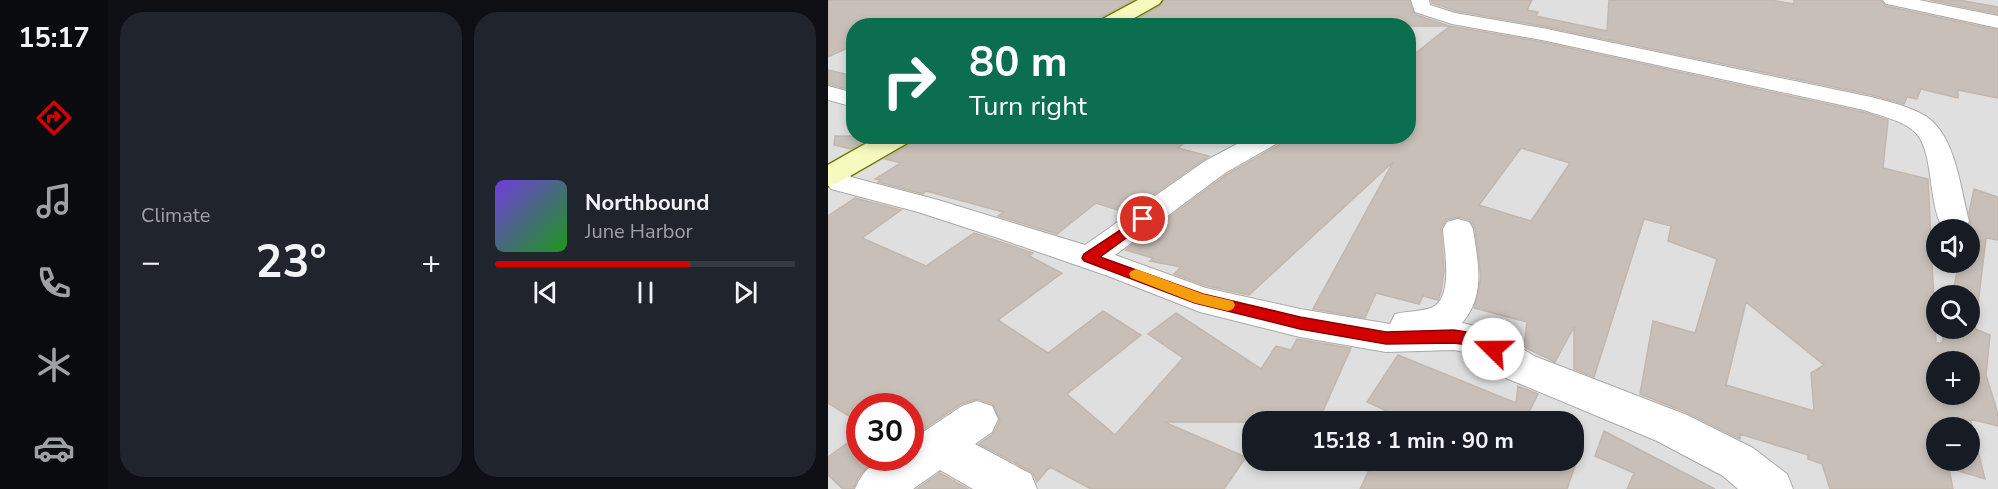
<!DOCTYPE html>
<html lang="en">
<head>
<meta charset="utf-8">
<style>
	:root { --surface:#171b24; --page:#20242c; --text:#f1f3f6; --muted:#9ea1a6; --line:#363941; --accent:#d40000 }
	body { margin:0; font-family:"Nunito Sans",sans-serif; background:var(--page); color:var(--text); height:100vh; display:flex; flex-direction:column; font-size:22px; white-space:nowrap }
	* { box-sizing:border-box; margin:0 }
	p { font-size:20px; color:var(--muted) }
	.icon { flex:none; width:33px; height:33px; fill:none; stroke:currentColor; stroke-width:2; stroke-linecap:round; stroke-linejoin:round }
	.map { position:relative; flex:1; overflow:hidden }
	.side { display:flex; flex-direction:column; gap:12px; padding:12px; background:#0d0f14; width:720px }
	.side>* { flex:none }
	.top-card { position:absolute; left:18px; top:18px; width:570px; height:126px; border-radius:24px; box-shadow:0 3px 9px #0003; background:#0b6e4f; color:#fff; overflow:hidden }
	.controls { position:absolute; left:1098px; top:219px; display:grid; gap:12px }
	.controls a { display:grid; place-items:center; width:54px; height:54px; border-radius:50%; background:var(--surface); box-shadow:0 3px 9px #0003; font-size:30px }
	.speed { position:absolute; left:18px; top:393px; display:flex; gap:12px; font-size:30px; font-weight:700; text-align:center }
	.speed>* { display:grid; place-content:center; width:78px; height:78px; border-radius:50%; background:var(--surface); box-shadow:0 3px 9px #0003; line-height:1 }
	.speed .limit { border:9px solid #d22; background:#fff; color:#111 }
	.pin { position:absolute; display:grid; place-items:center; width:51px; height:51px; color:#fff; margin:-26px; border:3px solid #fff; border-radius:50%; box-shadow:0 2px 6px #0007 }
	.me { position:absolute; width:66px; margin:-33px; rotate:292deg; stroke-linejoin:round; filter:drop-shadow(0 0 4px #0008) }
	.turn { display:flex; align-items:center; gap:21px; height:126px; padding:0 24px; font-size:27px }
	.turn .icon { width:78px; height:78px; stroke-width:2.5 }
	.turn b { display:block; font-size:42px; line-height:51px }
	.big { font-size:45px; font-weight:700; line-height:1.1 }
	.side .card { flex:1; display:flex; flex-direction:column; justify-content:center; gap:9px; min-width:0; padding:0 21px; border-radius:24px; background:var(--page) }
	.song { display:flex; align-items:center; gap:18px }
	.cover { width:72px; height:72px; border-radius:9px; background:linear-gradient(135deg,hsl(260 70% 55%),hsl(120 70% 35%)) }
	.played { height:6px; border-radius:3px; background:linear-gradient(90deg,var(--accent) 65%,var(--line) 65%) }
	.keys { display:flex; justify-content:space-around; direction:ltr }
	.heat { display:flex; justify-content:space-between; align-items:center; font-size:33px; direction:ltr }
	.side .tiles { flex:1; display:grid; gap:12px; grid-template-columns:repeat(2,1fr) }
	.trip { position:absolute; left:414px; top:411px; width:342px; height:60px; border-radius:24px; background:var(--surface); box-shadow:0 3px 9px #0003; font-weight:700; line-height:60px; text-align:center }
	main { display:flex; flex:1; min-height:0 }
	.dock { display:flex; flex-direction:column; width:108px; justify-content:space-around; align-items:center; background:#090b0e; color:var(--muted) }
	.dock .icon { width:42px; height:42px }
	.dock .on { color:var(--accent) }
	.dock b { font-size:27px; color:var(--text) }
	.map>svg:first-child { display:block }
</style>
</head>
<body>
<main>
<nav class="dock">
<b>15:17</b>
<svg class="icon on" aria-label="directions" viewBox="0 0 24 24"><path d="M12 3l9 9-9 9-9-9zM9 14v-3h6M13 9l2 2-2 2"/></svg>
<svg class="icon" aria-label="music" viewBox="0 0 24 24"><path d="M9 18V5l10-2v13"/><circle cx="6" cy="18" r="3"/><circle cx="16" cy="16" r="3"/></svg>
<svg class="icon" aria-label="phone" viewBox="0 0 24 24"><path d="M5 4h4l2 5-3 2q2 4 5 5l2-3 5 2v4C11 20 4 13 5 4z"/></svg>
<svg class="icon" aria-label="climate" viewBox="0 0 24 24"><path d="M12 3v18M4 7l16 10M4 17L20 7"/></svg>
<svg class="icon" aria-label="car" viewBox="0 0 24 24"><path d="M5 17H2v-5l4-1 3-4h7l3 4 3 1v5h-3M9 17h6M6 11h13"/><circle cx="7" cy="17" r="2"/><circle cx="17" cy="17" r="2"/></svg>
</nav>
<section class="side">
<div class="tiles">
<div class="card"><p>Climate</p>
<div class="heat"><a>−</a><b class="big">23°</b><a>+</a></div>
</div>
<div class="card">
<div class="song"><i class="cover"></i><div><b>Northbound</b><p>June Harbor</p></div></div>
<div class="played"></div>
<div class="keys"><svg class="icon" aria-label="previous" viewBox="0 0 24 24"><path d="M18 5L8 12l10 7zM5 5v14"/></svg><svg class="icon" aria-label="pause" viewBox="0 0 24 24"><path d="M8 5v14M16 5v14"/></svg><svg class="icon" aria-label="next" viewBox="0 0 24 24"><path d="M6 5l10 7-10 7zM19 5v14"/></svg></div>
</div>
</div>
</section>
<div class="map">
<svg width="1170" height="489" viewBox="0 0 1170 489">
	<rect width="100%" height="100%" fill="#f2efe9"/>
	<path fill="#e0dfdf" fill-rule="evenodd" d="M0,0H1170V489H0ZM26,26H580V136H26ZM1108,230H1142V262H1108ZM1108,296H1142V328H1108ZM1108,362H1142V394H1108ZM32,406H82V458H32ZM424,422H746V460H424ZM1108,428H1142V460H1108Z"/>
	<path fill="#c7bfb8" stroke="#c4b6ab" stroke-width="1.5" fill-rule="evenodd" d="M0,0H305L268,20L264,26H26V45L0,57Z
		M336,0H581L586,14L621,26H297L332,6Z
		M603,0H704L699,10L710,12L708,16L779,31L781,0H942L966,4V0H1053L1058,6L1170,30V98L1130,90V98L1093,89L1089,99L1079,97L1076,104L1044,95L714,26L628,11L604,3Z
		M1102,0H1131L1170,7V14Z
		M622,26L714,42L1035,112L1060,120L1055,168L1100,179L1108,343H1114L1117,328H1142V296H1124L1131,262H1142V230H1138L1143,222L1141,213L1146,189L1170,197V240L1158,238L1147,329L1162,335L1158,375L1170,414V426L1142,419L1157,479L1121,468L1125,489H1002L994,464L980,459V455L912,434V439L860,413L812,394L825,321L867,333L889,259L840,241L843,226L816,219L766,377L746,369V327L727,362L696,347L699,322L646,308L653,278L647,229L642,220L631,217L618,220L613,228L616,271L613,292L610,300L595,296L591,304L548,293L537,318L485,309L565,162L421,295L379,286L346,274L353,267L322,261L325,258L297,250L398,175L454,143L458,136H580V59ZM693,148L742,163L703,221L651,205ZM918,302L996,365L983,373L986,411L898,385ZM1108,362H1142V394H1108ZM1108,428H1142V460H1108Z
		M0,70L26,76V91L0,84Z
		M7,136H46L23,149L6,145Z
		M87,136H301L357,142L350,148L381,156L299,213L268,203L229,234L170,216L175,212L98,191L95,194L50,182L53,180L47,179L73,163L57,159L82,144Z
		M27,198L73,210L34,238L98,266L146,233L205,253L201,256L234,273L170,320L220,353L275,311L313,335L239,394L287,435L355,358L320,334L348,313L433,369L448,346L463,350L469,339L523,348L490,422H336L418,457L396,489H263L222,467L209,482L204,472L151,444L165,434L172,420L165,404L150,399L133,404L93,431L82,422V406H32V423L0,403V216Z
		M570,355L688,403L690,386L710,394L696,422H583L539,402Z
		M776,431L864,477L887,489H799L806,473L767,456Z
		M32,434V458H59L41,465L30,478L25,489H15L0,475V457Z
		M546,460H749L739,489H532Z
		M112,473L140,489H89Z"/>
	<g fill="none" stroke-linecap="round" stroke-linejoin="round">
		<defs>
			<path id="minor" d="M583,0H601L602,5L627,13L714,28L1043,97C1062,102 1094,109 1107,124C1129,148 1133,191 1141,221L1137,228H1115C1100,205 1106,152 1088,133C1075,120 1052,116 1036,110L714,40L624,24L587,12Z
				M1055,0H1091L1170,16V28L1064,5L1058,4Z
				M0,86L26,93V107L0,100Z
				M424,136H456L453,141L397,173L287,255L378,288L472,309L562,324L567,314C579,311 595,312 605,307C626,296 616,248 615,229L619,222L630,219L641,222L645,229C650,263 658,295 634,323L664,330L706,356L859,415L925,448L959,474L965,489H910L895,476L829,441L678,378L642,353L626,350L558,352L472,337L372,312L280,276L173,239L90,212L3,189L0,185V166L7,165L17,167L23,177L110,200L257,245L377,161Z
				M149,401L164,406L170,419L164,432L147,444L203,474L209,489H145L112,470L85,489H27C39,461 54,458 82,458V441L134,406Z"/>
			<path id="secondary" d="M310,0H334L331,4L292,26H266L269,22Z
				M51,136H85L81,142L10,183L0,186V165Z"/>
		</defs>
		<use href="#minor" stroke="#a9a9a9" stroke-width="2"/>
		<use href="#secondary" stroke="#707d05" stroke-width="3"/>
		<use href="#minor" fill="#fff" fill-rule="evenodd"/>
		<use href="#secondary" fill="#f7fabf" fill-rule="evenodd"/>
	</g>
	<path fill="#d40000" stroke="#8a0000" stroke-width="1.5" d="M315,215L320,216L322,219L320,222L272,257L375,294L472,317L558,332L626,330L651,334L670,344L673,349L670,353L665,355L647,346L626,343L558,344L472,329L367,303L256,261L254,258L256,254Z"/>
	<path fill="#f59e0b" d="M308,269L375,294L405,301L407,305L405,309L400,311L367,303L303,278L301,274L303,271Z"/>
</svg>
<div class="controls">
<a><svg class="icon" aria-label="sound" viewBox="0 0 24 24"><path d="M4 9h4l5-4v14l-5-4H4zM17 9q2 3 0 6"/></svg></a>
<a><svg class="icon" aria-label="search" viewBox="0 0 24 24"><circle cx="10" cy="10" r="6"/><path d="M15 15l6 6"/></svg></a>
<a>+</a>
<a>−</a>
</div>
<div class="speed"><div class="limit">30</div></div>
<div class="pin" style="left:315px;top:219px;background:#d93025"><svg class="icon" aria-label="arrive" viewBox="0 0 24 24"><path d="M6 21V4h12l-3 4 3 4H6"/></svg></div>
<svg class="me" style="left:665px;top:349px" viewBox="-20 -20 40 40"><circle r="19" fill="#fff"/><path d="M0-13L10 11 0 6-10 11z" fill="#d40000"/></svg>
<div class="trip">15:18 · 1 min · 90 m</div>
<div class="top-card">
<div class="turn"><svg class="icon" aria-label="right" viewBox="0 0 24 24"><path d="M7 20v-9h11M14 6l5 5-5 5"/></svg><div><b>80 m</b>Turn right</div></div>
</div>
</div>
</main>
</body>
</html>
